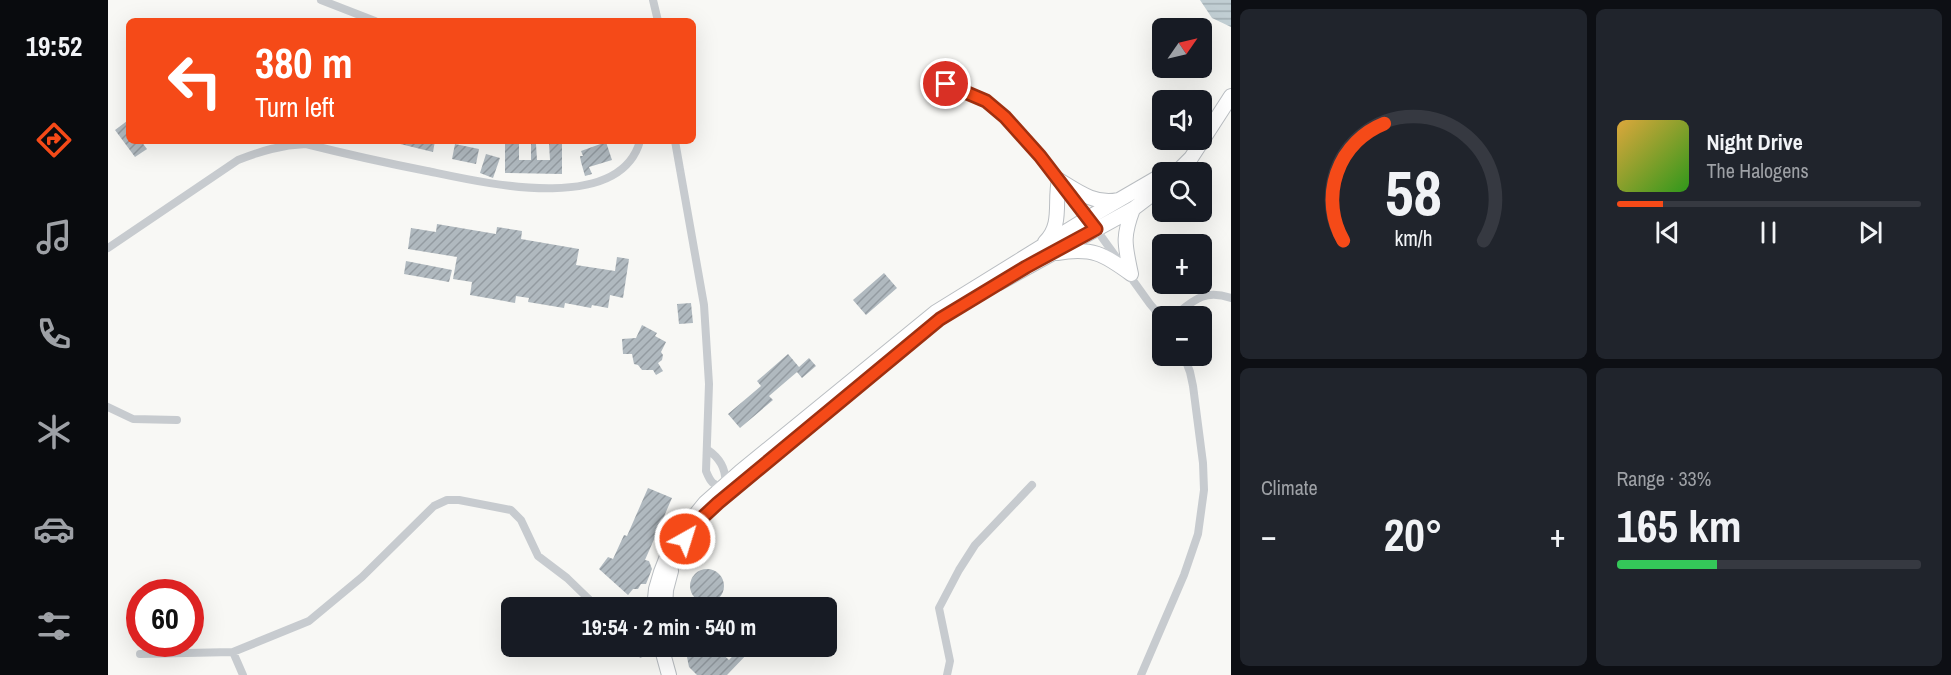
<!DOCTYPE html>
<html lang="en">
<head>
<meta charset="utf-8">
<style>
	:root { --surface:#171b24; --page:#20242c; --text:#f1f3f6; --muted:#9ea1a6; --line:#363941; --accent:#f54a18 }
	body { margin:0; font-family:"Archivo Narrow",sans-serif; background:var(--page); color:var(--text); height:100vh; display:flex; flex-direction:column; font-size:22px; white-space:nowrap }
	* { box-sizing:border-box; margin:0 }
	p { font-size:20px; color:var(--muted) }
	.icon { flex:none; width:33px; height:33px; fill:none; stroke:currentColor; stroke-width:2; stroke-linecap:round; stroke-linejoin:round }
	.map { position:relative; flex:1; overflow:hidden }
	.sheet { display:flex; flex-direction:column; gap:9px; padding:9px; background:#0d0f14; width:720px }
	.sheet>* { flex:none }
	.hud { position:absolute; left:18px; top:18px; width:570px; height:126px; border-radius:9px; box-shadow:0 6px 24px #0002; background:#f54a18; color:#fff; overflow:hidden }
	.needle { width:39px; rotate:56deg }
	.fabs { position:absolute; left:1044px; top:18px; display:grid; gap:12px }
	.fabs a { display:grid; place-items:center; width:60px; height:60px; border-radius:9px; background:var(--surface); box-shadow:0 6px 24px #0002; font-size:30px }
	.speed { position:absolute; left:18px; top:579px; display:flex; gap:12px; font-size:30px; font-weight:700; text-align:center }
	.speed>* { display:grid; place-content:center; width:78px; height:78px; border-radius:50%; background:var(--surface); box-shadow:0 6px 24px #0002; line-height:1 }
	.speed .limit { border:9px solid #d22; background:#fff; color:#111 }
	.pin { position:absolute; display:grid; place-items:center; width:51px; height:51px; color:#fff; margin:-26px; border:3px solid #fff; border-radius:50%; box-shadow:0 2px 6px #0007 }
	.me { position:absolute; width:66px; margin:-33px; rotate:39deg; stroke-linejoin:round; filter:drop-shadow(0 0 4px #0008) }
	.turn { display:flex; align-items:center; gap:21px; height:126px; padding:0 30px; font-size:27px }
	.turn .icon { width:78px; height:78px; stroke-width:2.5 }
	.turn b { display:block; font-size:42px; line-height:51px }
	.big { font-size:45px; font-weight:800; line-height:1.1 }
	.sheet .widget { flex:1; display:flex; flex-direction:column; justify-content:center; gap:9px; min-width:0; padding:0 21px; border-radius:9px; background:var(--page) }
	.sheet .dial { align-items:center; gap:0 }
	.dial svg { height:156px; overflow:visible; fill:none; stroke:var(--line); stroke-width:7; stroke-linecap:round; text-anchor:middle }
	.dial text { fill:var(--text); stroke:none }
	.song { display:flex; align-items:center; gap:18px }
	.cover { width:72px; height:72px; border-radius:9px; background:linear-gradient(135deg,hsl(40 70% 55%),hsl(110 70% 35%)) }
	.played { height:6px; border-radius:3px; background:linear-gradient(90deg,var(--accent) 15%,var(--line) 15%) }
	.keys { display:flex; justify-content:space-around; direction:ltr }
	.heat { display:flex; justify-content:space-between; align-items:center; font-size:33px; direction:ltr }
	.charge { height:9px; border-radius:4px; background:linear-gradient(90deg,#34c759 33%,var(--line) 0) }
	.sheet .tiles { flex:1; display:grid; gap:9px; grid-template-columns:repeat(2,1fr) }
	.trip { position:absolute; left:393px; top:597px; width:336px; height:60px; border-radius:9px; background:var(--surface); box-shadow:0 6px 24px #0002; font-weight:800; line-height:60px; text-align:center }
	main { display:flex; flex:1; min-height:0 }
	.tab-bar { display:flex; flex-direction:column; width:108px; justify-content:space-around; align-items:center; background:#090b0e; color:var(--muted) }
	.tab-bar .icon { width:42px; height:42px }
	.tab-bar .on { color:var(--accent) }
	.tab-bar b { font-size:27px; color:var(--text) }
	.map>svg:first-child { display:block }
</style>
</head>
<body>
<main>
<nav class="tab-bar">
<b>19:52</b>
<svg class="icon on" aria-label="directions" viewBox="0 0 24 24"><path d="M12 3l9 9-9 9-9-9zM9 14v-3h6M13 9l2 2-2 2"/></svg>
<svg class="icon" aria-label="music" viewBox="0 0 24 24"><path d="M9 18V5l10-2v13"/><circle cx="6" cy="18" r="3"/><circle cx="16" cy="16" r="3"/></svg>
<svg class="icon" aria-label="phone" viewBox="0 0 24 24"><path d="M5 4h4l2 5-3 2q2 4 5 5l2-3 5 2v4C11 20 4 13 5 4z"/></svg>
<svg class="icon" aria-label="climate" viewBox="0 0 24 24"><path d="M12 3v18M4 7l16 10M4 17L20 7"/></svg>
<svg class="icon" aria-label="car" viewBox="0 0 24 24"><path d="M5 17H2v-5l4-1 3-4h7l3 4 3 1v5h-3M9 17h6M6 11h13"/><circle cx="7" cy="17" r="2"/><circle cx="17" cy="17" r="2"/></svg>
<svg class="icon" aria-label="filters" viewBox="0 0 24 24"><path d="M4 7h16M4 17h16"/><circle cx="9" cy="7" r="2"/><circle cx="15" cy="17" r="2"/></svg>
</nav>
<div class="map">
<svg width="1123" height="675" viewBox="0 0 1123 675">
	<defs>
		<pattern id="water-rules" width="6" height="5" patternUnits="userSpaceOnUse" patternTransform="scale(1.5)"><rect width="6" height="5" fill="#c1ced3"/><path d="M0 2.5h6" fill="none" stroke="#a0acb1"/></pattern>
		<pattern id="building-hatch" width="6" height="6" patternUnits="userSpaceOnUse" patternTransform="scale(1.5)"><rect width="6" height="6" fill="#b0b9bf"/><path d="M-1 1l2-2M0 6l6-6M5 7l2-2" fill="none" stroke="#939ba1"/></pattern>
	</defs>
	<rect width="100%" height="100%" fill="#f8f8f5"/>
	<path fill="url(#water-rules)" d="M1092,0H1123V27L1104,18Z"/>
	<path fill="url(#building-hatch)" fill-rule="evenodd" d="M19,121L21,124V141H33L39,149L27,157L7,130Z
		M288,141H327L325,152L288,143Z
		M397,141H454V174L397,173ZM411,144H423V160H411ZM428,144H441L442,160H429Z
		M498,142L504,160L481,167L484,174L477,176L473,162L472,156H475L473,151Z
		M347,144L371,149L368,164L344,159Z
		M378,154L392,158L385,178L372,173Z
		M329,224L388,234L389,227L414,231L413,239L471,249L468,265L507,271L509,257L521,259L515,298L502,295L500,308L484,305L483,308L457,303L456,308L420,302L421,298L408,296L407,303L362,295L364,282L345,279L349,257L300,249L303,228L328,232Z
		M298,261L344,270L341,282L296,274Z
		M776,273L789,288L758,315L745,300Z
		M583,303L585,323L571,324L569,304Z
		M534,325L549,333L547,336L558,342L553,352L555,355L554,360L550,363L555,371L548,375L545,370H534L530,365L526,364L524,354H515L514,339L528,338Z
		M680,354L691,367L701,358L708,366L694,378L689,372L661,396L665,400L632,428L620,414L653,386L649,381Z
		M540,488L564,498L537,560L541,561L544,569L538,584H533L530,589H525L520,595L491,569L500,557L505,559L516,535L519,536Z
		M582 586a17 17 0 1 1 34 0a17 17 0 1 1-34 0Z
		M539,646L542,654L532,658L528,650Z
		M606,646L621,660L634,646H639L643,650L619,675H589L581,667L578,652Z"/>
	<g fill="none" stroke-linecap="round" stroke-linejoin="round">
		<defs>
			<path id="primary" d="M1069,172L1083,158L1123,96
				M937,242C955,225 946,201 951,180C969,191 987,205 1010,200
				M949,253C984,247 996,254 1023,274
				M1023,274C1017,245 1014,238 1025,209
				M891,283L1025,209L1054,187
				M546,608L548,589L553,572L560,554L571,535L597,503L632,472L828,312L980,218L1054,175
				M557,608L558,590L563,571
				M553,646L561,675"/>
		</defs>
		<use href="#primary" stroke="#babec2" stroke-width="16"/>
		<path stroke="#c7cbcf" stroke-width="8" d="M213,0L267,21
			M545,0L550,21
			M838,84L878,101L912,131L980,218L1042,304L1054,318
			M567,141L596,305L601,384L598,471C602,481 605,487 617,486C619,470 613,459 600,450
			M0,248L130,160C153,151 173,145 198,144C238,154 278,163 319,171C372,182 511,216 532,141
			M1066,316C1086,300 1096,289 1123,298
			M0,407L25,419L69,420
			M125,652L135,675
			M32,654L125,652L201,621L254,577L326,506L339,500H351L403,510L413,520L430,556L459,578L490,608
			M839,675L842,661L831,608L851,570L867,545L924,485
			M1033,675L1076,575L1090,534L1096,490L1095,463L1085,386L1082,372L1076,356"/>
		<use href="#primary" stroke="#fff" stroke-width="14"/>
	</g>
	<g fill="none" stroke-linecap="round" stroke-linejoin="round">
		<defs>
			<path id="route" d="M577,539L596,516L610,503L832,319L918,267L988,229L932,156L897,117L878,101L838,84"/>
		</defs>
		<use href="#route" stroke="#9f3010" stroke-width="15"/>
		<use href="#route" stroke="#f54a18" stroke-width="10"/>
	</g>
</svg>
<div class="fabs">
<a><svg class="needle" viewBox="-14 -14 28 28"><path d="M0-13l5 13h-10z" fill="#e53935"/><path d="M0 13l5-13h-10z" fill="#9ea1a6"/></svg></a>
<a><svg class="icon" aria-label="sound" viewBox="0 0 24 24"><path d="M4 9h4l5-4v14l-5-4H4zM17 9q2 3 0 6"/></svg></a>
<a><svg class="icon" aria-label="search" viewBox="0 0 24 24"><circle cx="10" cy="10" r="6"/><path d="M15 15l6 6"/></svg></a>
<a>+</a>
<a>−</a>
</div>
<div class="speed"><div class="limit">60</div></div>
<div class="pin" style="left:838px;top:84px;background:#d93025"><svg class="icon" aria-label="arrive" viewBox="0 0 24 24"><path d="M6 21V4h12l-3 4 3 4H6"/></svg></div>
<svg class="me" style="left:577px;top:539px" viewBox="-20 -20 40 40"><circle r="17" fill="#f54a18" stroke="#fff" stroke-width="3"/><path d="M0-11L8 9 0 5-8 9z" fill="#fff"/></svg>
<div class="trip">19:54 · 2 min · 540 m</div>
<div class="hud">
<div class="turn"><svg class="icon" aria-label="left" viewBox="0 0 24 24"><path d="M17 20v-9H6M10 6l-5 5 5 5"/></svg><div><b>380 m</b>Turn left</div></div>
</div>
</div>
<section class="sheet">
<div class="tiles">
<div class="widget dial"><svg viewBox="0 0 100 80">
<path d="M14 69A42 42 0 1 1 86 69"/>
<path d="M14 69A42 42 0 0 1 35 9" stroke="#f54a18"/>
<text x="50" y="56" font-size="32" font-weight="700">58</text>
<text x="50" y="72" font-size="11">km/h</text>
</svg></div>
<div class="widget">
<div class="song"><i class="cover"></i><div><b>Night Drive</b><p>The Halogens</p></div></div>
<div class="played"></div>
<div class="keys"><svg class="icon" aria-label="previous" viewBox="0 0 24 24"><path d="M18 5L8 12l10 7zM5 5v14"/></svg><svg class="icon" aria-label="pause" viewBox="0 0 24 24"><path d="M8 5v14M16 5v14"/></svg><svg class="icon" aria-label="next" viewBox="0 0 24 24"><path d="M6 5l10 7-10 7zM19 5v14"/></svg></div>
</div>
<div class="widget"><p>Climate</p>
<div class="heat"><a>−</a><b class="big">20°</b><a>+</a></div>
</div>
<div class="widget"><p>Range · 33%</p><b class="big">165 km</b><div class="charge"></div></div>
</div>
</section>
</main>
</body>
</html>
